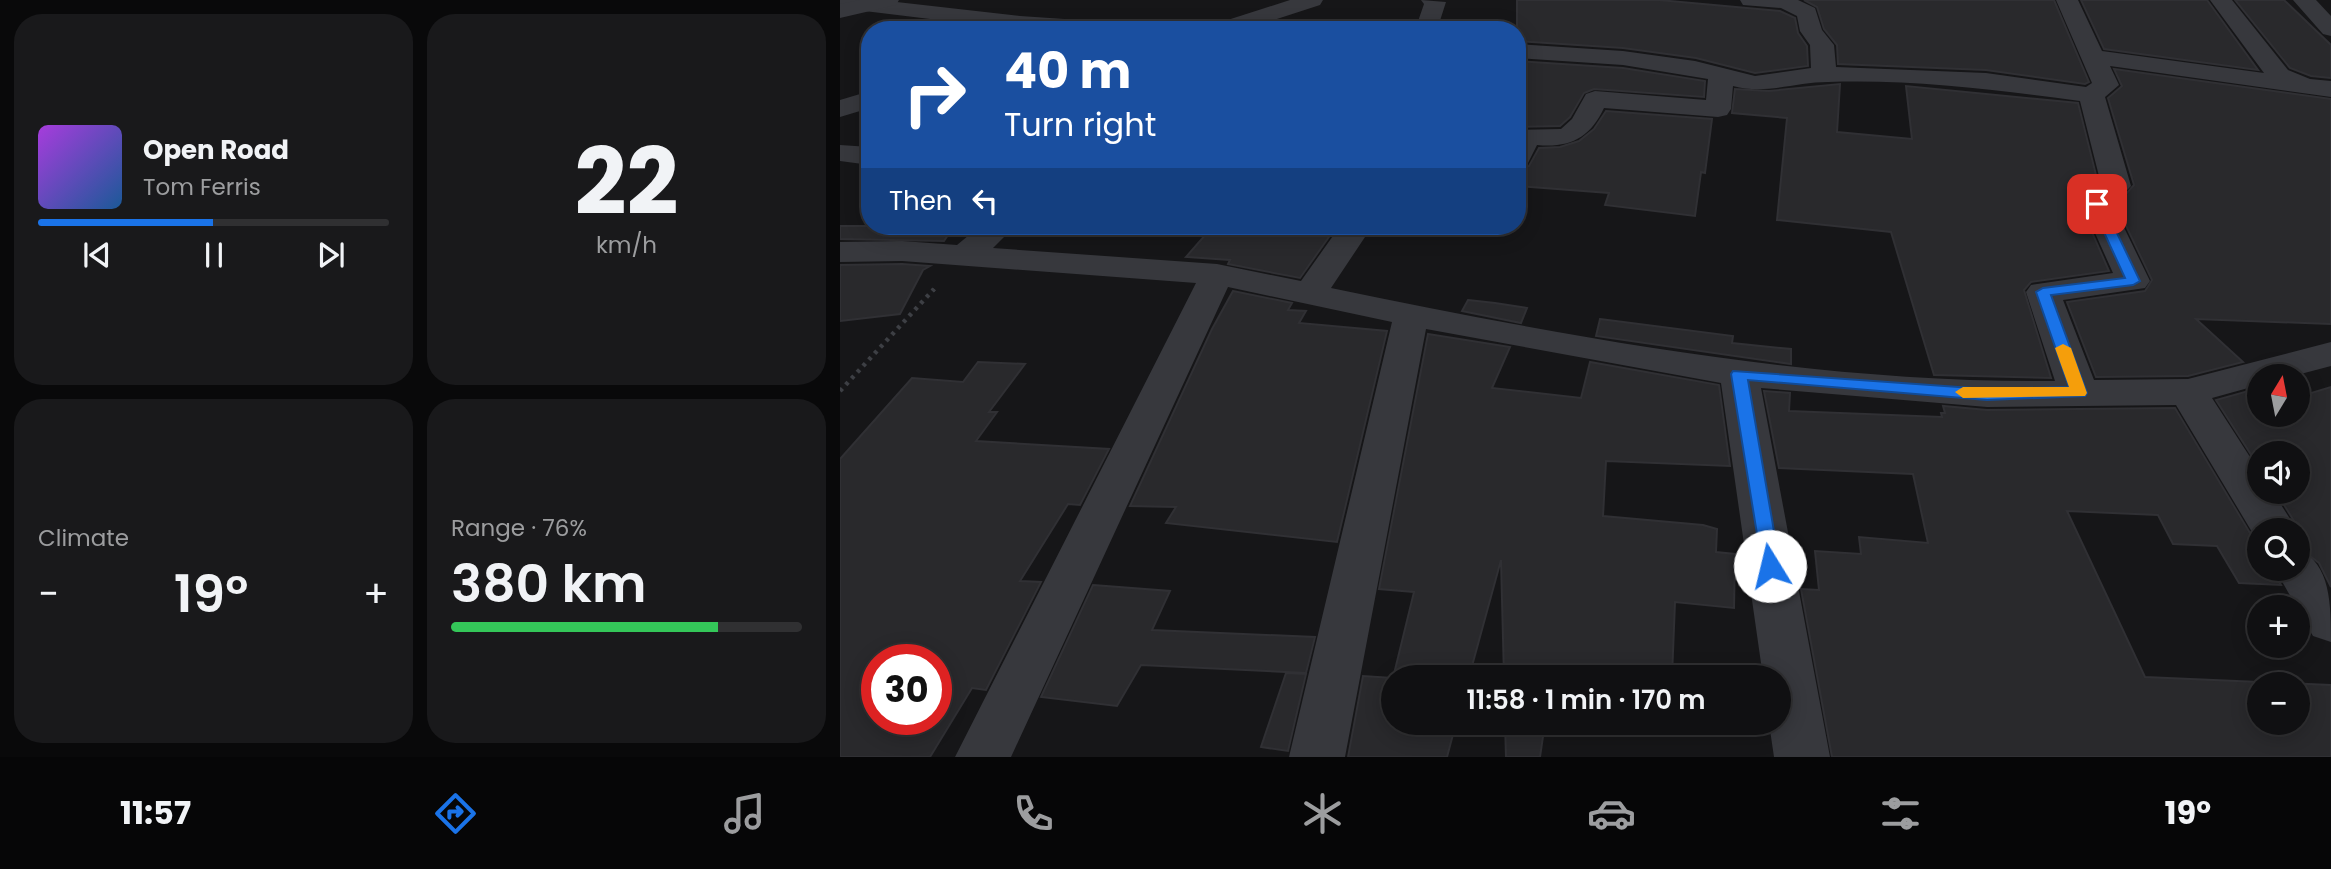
<!DOCTYPE html>
<html lang="en">
<head>
<meta charset="utf-8">
<style>
	:root { --surface:#101012; --page:#19191b; --text:#f1f3f6; --muted:#9c9d9f; --line:#303032; --accent:#1a73e8 }
	body { margin:0; font-family:Poppins,sans-serif; background:var(--page); color:var(--text); height:100vh; display:flex; flex-direction:column; font-size:26px; white-space:nowrap }
	* { box-sizing:border-box; margin:0 }
	p { font-size:23px; color:var(--muted) }
	.icon { flex:none; width:38px; height:38px; fill:none; stroke:currentColor; stroke-width:2; stroke-linecap:round; stroke-linejoin:round }
	.map { position:relative; flex:1; overflow:hidden }
	.side { display:flex; flex-direction:column; gap:14px; padding:14px; background:#09090a; width:840px }
	.side>* { flex:none }
	.hud { position:absolute; left:21px; top:21px; width:665px; height:214px; border-radius:28px; box-shadow:0 4px 18px #0003,0 0 0 2px var(--line); background:#1a4fa0; color:#fff; overflow:hidden }
	.needle { width:46px; rotate:10deg }
	.buttons { position:absolute; left:1407px; top:364px; display:grid; gap:14px }
	.buttons a { display:grid; place-items:center; width:63px; height:63px; border-radius:50%; background:var(--surface); box-shadow:0 4px 18px #0003,0 0 0 2px var(--line); font-size:35px }
	.speed { position:absolute; left:21px; top:644px; display:flex; gap:14px; font-size:35px; font-weight:700; text-align:center }
	.speed>* { display:grid; place-content:center; width:91px; height:91px; border-radius:50%; background:var(--surface); box-shadow:0 4px 18px #0003,0 0 0 2px var(--line); line-height:1 }
	.speed .limit { border:10px solid #d22; background:#fff; color:#111 }
	.pin { position:absolute; display:grid; place-items:center; width:60px; height:60px; color:#fff; margin:-30px; border-radius:14px; box-shadow:0 4px 10px #0006 }
	.me { position:absolute; width:77px; margin:-38px; rotate:351deg; stroke-linejoin:round; filter:drop-shadow(0 0 5px #0008) }
	.turn { display:flex; align-items:center; gap:24px; height:147px; padding:0 28px; font-size:32px }
	.turn .icon { width:91px; height:91px; stroke-width:2.5 }
	.turn b { display:block; font-size:49px; line-height:60px }
	.then { display:flex; align-items:center; height:66px; padding:0 28px; background:#0003; gap:14px; font-size:26px }
	.big { font-size:52px; font-weight:600; line-height:1.1 }
	.side .widget { flex:1; display:flex; flex-direction:column; justify-content:center; gap:10px; min-width:0; padding:0 24px; border-radius:28px; background:var(--page) }
	.side .dial { align-items:center; gap:0 }
	.dial b { font-size:91px; line-height:1 }
	.song { display:flex; align-items:center; gap:21px }
	.cover { width:84px; height:84px; border-radius:10px; background:linear-gradient(135deg,hsl(280 70% 55%),hsl(210 70% 35%)) }
	.played { height:7px; border-radius:4px; background:linear-gradient(90deg,var(--accent) 50%,var(--line) 50%) }
	.keys { display:flex; justify-content:space-around; direction:ltr }
	.heat { display:flex; justify-content:space-between; align-items:center; font-size:38px; direction:ltr }
	.charge { height:10px; border-radius:5px; background:linear-gradient(90deg,#34c759 76%,var(--line) 0) }
	.side .tiles { flex:1; display:grid; gap:14px; grid-template-columns:repeat(2,1fr) }
	.trip { position:absolute; left:541px; top:665px; width:410px; height:70px; border-radius:35px; background:var(--surface); box-shadow:0 4px 18px #0003,0 0 0 2px var(--line); font-weight:600; line-height:70px; text-align:center }
	.tab-bar { display:flex; height:112px; justify-content:space-around; align-items:center; background:#060607; color:var(--muted) }
	.tab-bar .icon { width:49px; height:49px }
	.tab-bar .on { color:var(--accent) }
	.tab-bar b { font-size:32px; color:var(--text) }
	main { display:flex; flex:1; min-height:0 }
	.map>svg:first-child { display:block }
</style>
</head>
<body>
<main>
<section class="side">
<div class="tiles">
<div class="widget">
<div class="song"><i class="cover"></i><div><b>Open Road</b><p>Tom Ferris</p></div></div>
<div class="played"></div>
<div class="keys"><svg class="icon" aria-label="previous" viewBox="0 0 24 24"><path d="M18 5L8 12l10 7zM5 5v14"/></svg><svg class="icon" aria-label="pause" viewBox="0 0 24 24"><path d="M8 5v14M16 5v14"/></svg><svg class="icon" aria-label="next" viewBox="0 0 24 24"><path d="M6 5l10 7-10 7zM19 5v14"/></svg></div>
</div>
<div class="widget dial"><b>22</b><p>km/h</p></div>
<div class="widget"><p>Climate</p>
<div class="heat"><a>−</a><b class="big">19°</b><a>+</a></div>
</div>
<div class="widget"><p>Range · 76%</p><b class="big">380 km</b><div class="charge"></div></div>
</div>
</section>
<div class="map">
<svg width="1491" height="757" viewBox="0 0 1491 757">
	<rect width="100%" height="100%" fill="#161618"/>
	<path fill="#29292c" stroke="#303034" stroke-width="2" fill-rule="evenodd" d="M677,0H819L940,11L955,18L958,33L967,46L968,66L915,73L856,58L783,48L677,41Z
		M964,0H1214L1249,82L1245,84L1146,70L998,64L997,45L984,29L977,7Z
		M1241,0H1367L1418,70L1264,49Z
		M1395,0H1444L1491,45V78L1471,76L1450,68Z
		M677,61L783,68L865,81L864,97L754,89L744,93L730,117L720,126L677,127Z
		M1274,69L1491,99V324L1356,319L1403,362L1348,376L1256,377L1227,302L1305,291L1312,280L1276,205L1294,185L1268,98L1282,86Z
		M1000,84L997,132L1072,139L1066,86L1238,103L1258,183L1240,205L1269,271L1191,282L1184,290L1211,378L1094,375L1051,232L937,220L947,118L892,113L895,89L929,91Z
		M766,111L872,119L865,173L861,172L855,216L765,205L769,193L677,186V170L689,166L699,148L720,147L739,141L754,129Z
		M0,226H114L104,241L0,239Z
		M373,226H464L496,227L460,278L388,264L390,260L346,257Z
		M62,264L90,266L83,270L60,314L0,321V265Z
		M393,291L452,303L448,310L466,311L459,323L547,331L497,542L326,523L336,507L290,506L372,329Z
		M628,300L655,303L687,308L681,323L622,311Z
		M760,319L893,336L892,343L951,349V364L756,336Z
		M588,334L670,347L652,388L741,398L750,362L879,385L890,466L766,461L763,516L863,525L877,529L876,552L895,554L894,608L835,602L832,677H664L661,560L629,677H553V723H616L607,757H508L523,676L553,678L574,592L539,589Z
		M138,362L185,364L149,412H157L136,441L269,449L240,505L228,504L180,581L201,582L146,690L132,688L90,757H0V459L72,378L123,382ZM37,660H96V719H37Z
		M1491,387V587L1479,563L1458,547L1459,529L1436,492H1458V453H1419V467L1376,400L1419,388V415H1458V397Z
		M924,391L950,393L949,411L1102,417L1101,413H1105L1103,406L1147,410L1335,408L1416,543L1419,544V569H1432L1441,585L1399,583L1377,546L1333,544L1318,515L1227,511L1305,677L1491,685V757H992L961,589L979,590L975,551L1021,554L1019,537L1088,543L1073,474L939,468ZM1419,684H1458V723H1419Z
		M253,585L330,591L312,630L475,637L466,673L301,665L277,706L201,697Z
		M446,673L466,674L448,751L421,747Z
		M665,723H705L700,757H666Z"/>
	<g fill="none" stroke-linecap="round" stroke-linejoin="round">
		<path stroke="#3d3f44" stroke-width="3.5" stroke-dasharray="2.5 4.5" stroke-linecap="butt" d="M93,291L97,286"/>
		<path stroke="#3d3f44" stroke-width="4.5" stroke-dasharray="3.5 5" stroke-linecap="butt" d="M0,391L94,289"/>
		<path fill="#37383d" fill-rule="evenodd" d="M0,0H39L180,16L284,23L295,30H180L0,8Z
			M450,0H483L480,5L403,30H369L372,25Z
			M581,0L606,2L597,30H575L584,4Z
			M900,0H958L975,8L982,30L994,45L996,67L1146,73L1246,87L1252,83L1216,0H1238L1262,51L1424,73L1370,0H1392L1448,70L1470,79L1491,81V97L1270,66L1279,85L1265,97L1291,186L1273,205L1310,281L1305,288L1223,300L1254,380L1348,379L1491,342V366L1453,376H1419V385L1372,398L1419,471V492H1433L1457,530H1419L1418,542L1336,405L1147,407L921,388L990,757H934L929,723H938V677H923L881,383L586,329L505,757H449L552,322L388,287L171,757H115L356,283L62,261L0,262V242L62,241L117,245L140,226H175L153,248L377,264L461,281L500,226H542L537,233L525,237L491,288C729,337 972,383 1215,381L1186,292L1191,285L1273,273L1242,204L1261,184L1240,101C1157,90 1072,79 988,82C955,82 926,95 893,86L891,109L887,115L878,117L764,108C750,138 730,148 697,145L687,165L677,168V130L721,129L732,119L746,94L755,91L866,100L868,79L783,65L677,58V44L783,51L855,61L915,76L971,68L970,45L960,31L957,16L941,8L903,5Z
			M1453,0H1476L1491,16V36L1483,34Z
			M30,91V108L0,117V100Z
			M0,145L30,147V165L0,161Z
			M1458,550C1491,562 1491,606 1491,642L1473,636L1435,569H1458Z"/>
		<path fill="#37383d" fill-rule="evenodd" d="M20,0H59L56,5L0,18V4Z"/>
	</g>
	<path fill="#1a73e8" stroke="#114b97" stroke-width="2" d="M1257,200L1263,204L1300,281L1293,285L1211,295L1247,393L1245,396L1147,400L908,380L940,566L937,571H923L891,374L893,371L1147,389L1229,387L1196,292L1203,288L1285,278L1251,204Z"/>
	<path fill="#f59e0b" d="M1223,344L1231,348L1247,393L1245,396L1123,398L1115,392L1123,387H1229L1215,348Z"/>
</svg>
<div class="buttons">
<a><svg class="needle" viewBox="-14 -14 28 28"><path d="M0-13l5 13h-10z" fill="#e53935"/><path d="M0 13l5-13h-10z" fill="#9c9d9f"/></svg></a>
<a><svg class="icon" aria-label="sound" viewBox="0 0 24 24"><path d="M4 9h4l5-4v14l-5-4H4zM17 9q2 3 0 6"/></svg></a>
<a><svg class="icon" aria-label="search" viewBox="0 0 24 24"><circle cx="10" cy="10" r="6"/><path d="M15 15l6 6"/></svg></a>
<a>+</a>
<a>−</a>
</div>
<div class="speed"><div class="limit">30</div></div>
<div class="pin" style="left:1257px;top:204px;background:#d93025"><svg class="icon" aria-label="arrive" viewBox="0 0 24 24"><path d="M6 21V4h12l-3 4 3 4H6"/></svg></div>
<svg class="me" style="left:930px;top:566px" viewBox="-20 -20 40 40"><circle r="19" fill="#fff"/><path d="M0-13L10 11 0 6-10 11z" fill="#1a73e8"/></svg>
<div class="trip">11:58 · 1 min · 170 m</div>
<div class="hud">
<div class="turn"><svg class="icon" aria-label="right" viewBox="0 0 24 24"><path d="M7 20v-9h11M14 6l5 5-5 5"/></svg><div><b>40 m</b>Turn right</div></div>
<div class="then">Then<svg class="icon" aria-label="left" viewBox="0 0 24 24"><path d="M17 20v-9H6M10 6l-5 5 5 5"/></svg></div>
</div>
</div>
</main>
<nav class="tab-bar">
<b>11:57</b>
<svg class="icon on" aria-label="directions" viewBox="0 0 24 24"><path d="M12 3l9 9-9 9-9-9zM9 14v-3h6M13 9l2 2-2 2"/></svg>
<svg class="icon" aria-label="music" viewBox="0 0 24 24"><path d="M9 18V5l10-2v13"/><circle cx="6" cy="18" r="3"/><circle cx="16" cy="16" r="3"/></svg>
<svg class="icon" aria-label="phone" viewBox="0 0 24 24"><path d="M5 4h4l2 5-3 2q2 4 5 5l2-3 5 2v4C11 20 4 13 5 4z"/></svg>
<svg class="icon" aria-label="climate" viewBox="0 0 24 24"><path d="M12 3v18M4 7l16 10M4 17L20 7"/></svg>
<svg class="icon" aria-label="car" viewBox="0 0 24 24"><path d="M5 17H2v-5l4-1 3-4h7l3 4 3 1v5h-3M9 17h6M6 11h13"/><circle cx="7" cy="17" r="2"/><circle cx="17" cy="17" r="2"/></svg>
<svg class="icon" aria-label="filters" viewBox="0 0 24 24"><path d="M4 7h16M4 17h16"/><circle cx="9" cy="7" r="2"/><circle cx="15" cy="17" r="2"/></svg>
<b>19°</b>
</nav>
</body>
</html>
